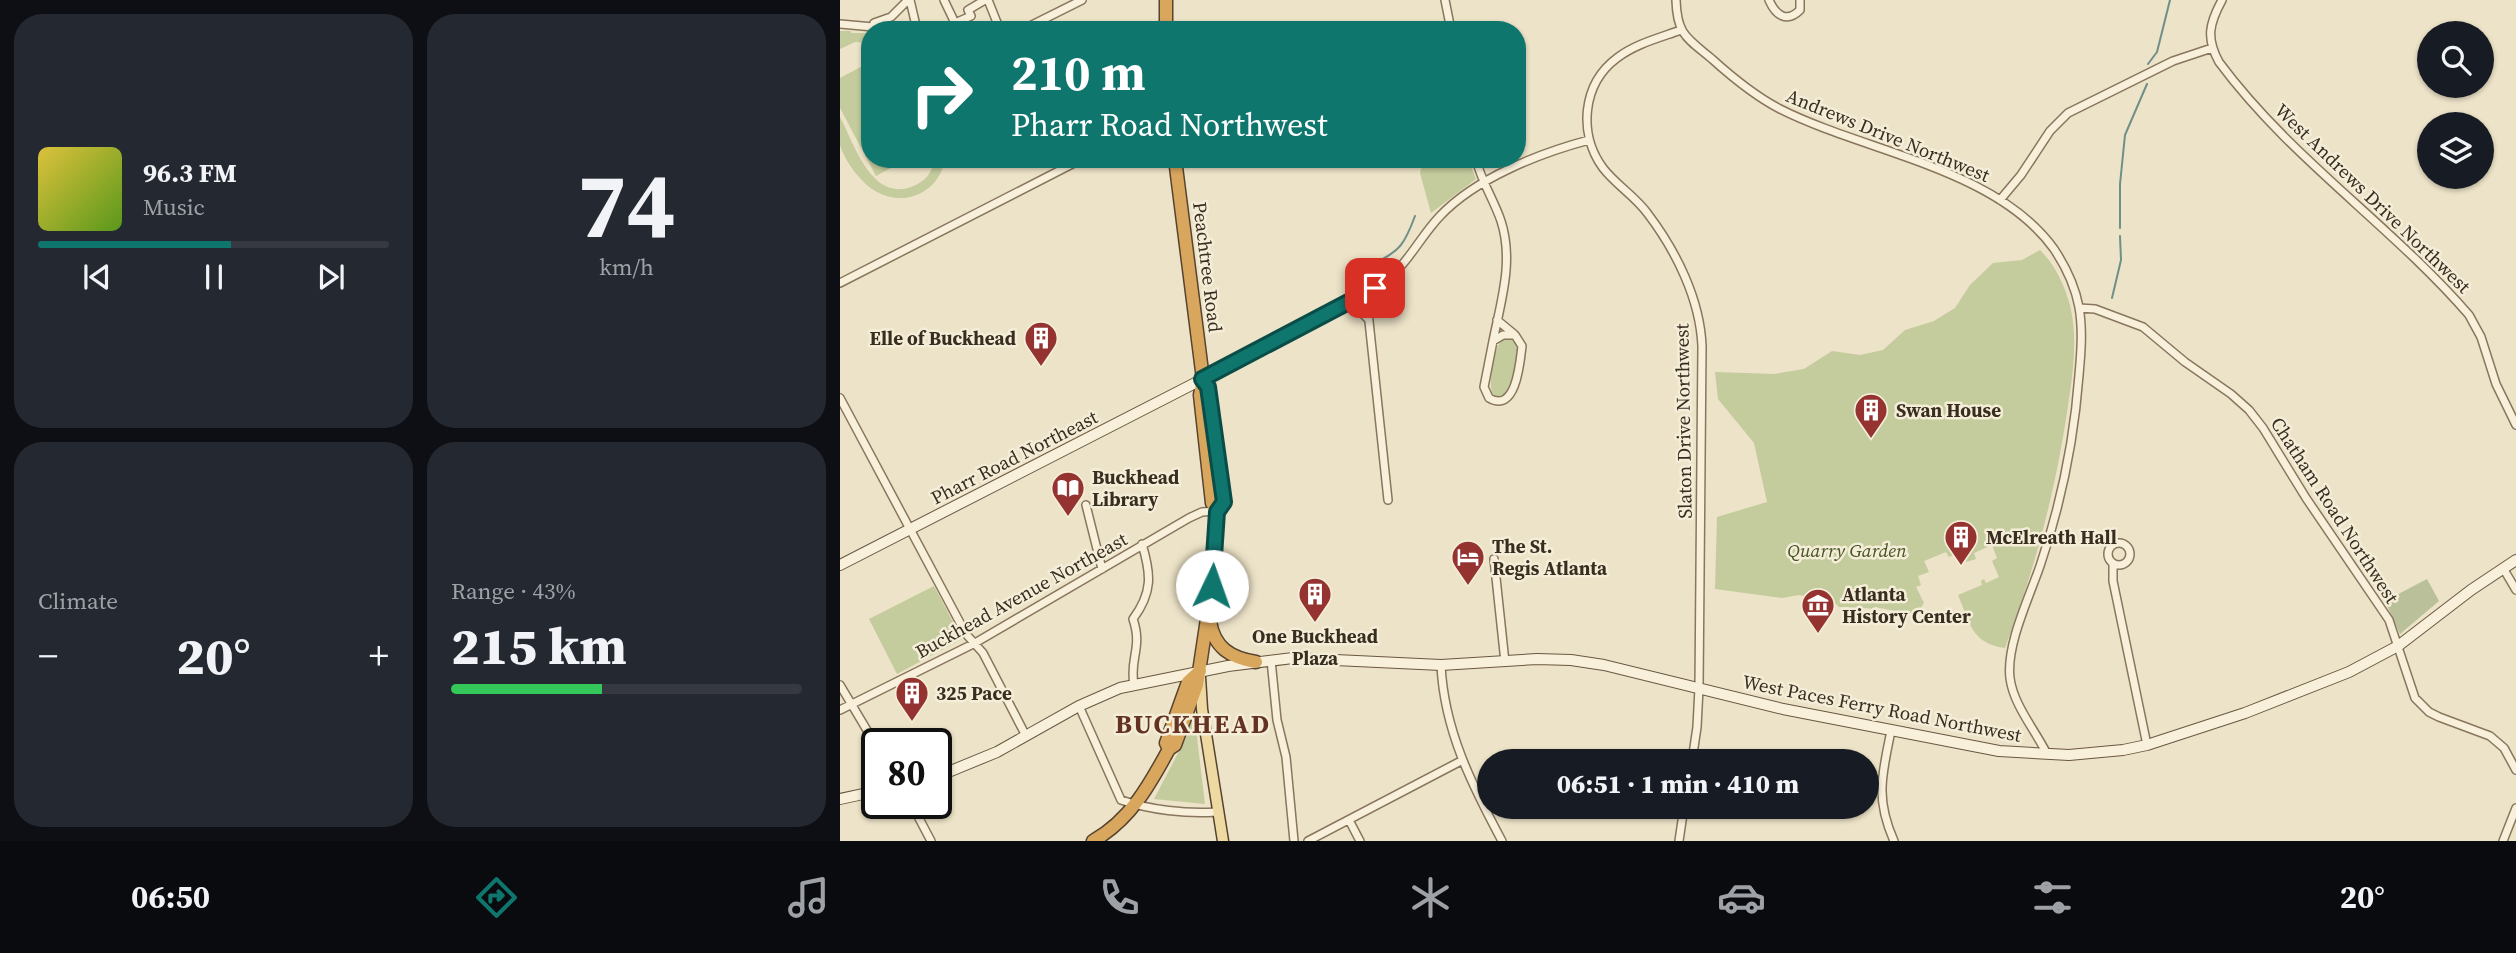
<!DOCTYPE html>
<html lang="en">
<head>
<meta charset="utf-8">
<style>
	:root { --surface:#171b24; --page:#242831; --text:#f1f3f6; --muted:#9ea1a6; --line:#363941; --accent:#0f766e }
	body { margin:0; font-family:"Source Serif 4",serif; background:var(--page); color:var(--text); height:100vh; display:flex; flex-direction:column; font-size:26px; white-space:nowrap }
	* { box-sizing:border-box; margin:0 }
	p { font-size:23px; color:var(--muted) }
	.icon { flex:none; width:38px; height:38px; fill:none; stroke:currentColor; stroke-width:2; stroke-linecap:round; stroke-linejoin:round }
	.map { position:relative; flex:1; overflow:hidden }
	.drawer { display:flex; flex-direction:column; gap:14px; padding:14px; background:#0d0f14; width:840px }
	.drawer>* { flex:none }
	.guide { position:absolute; left:21px; top:21px; width:665px; height:147px; border-radius:28px; box-shadow:0 2px 5px #0004; background:#0f766e; color:#fff; overflow:hidden }
	.controls { position:absolute; left:1577px; top:21px; display:grid; gap:14px }
	.controls a { display:grid; place-items:center; width:77px; height:77px; border-radius:50%; background:var(--surface); box-shadow:0 2px 5px #0004; font-size:35px }
	.speed { position:absolute; left:21px; top:728px; display:flex; gap:14px; font-size:35px; font-weight:700; text-align:center }
	.speed>* { display:grid; place-content:center; width:91px; height:91px; border-radius:50%; background:var(--surface); box-shadow:0 2px 5px #0004; line-height:1 }
	.speed .limit { border:4px solid #111; border-radius:10px; background:#fff; color:#111 }
	.pin { position:absolute; display:grid; place-items:center; width:60px; height:60px; color:#fff; margin:-30px; border-radius:14px; box-shadow:0 4px 10px #0006 }
	.me { position:absolute; width:77px; margin:-38px; rotate:3deg; stroke-linejoin:round; filter:drop-shadow(0 0 5px #0008) }
	.turn { display:flex; align-items:center; gap:24px; height:147px; padding:0 35px; font-size:32px }
	.turn .icon { width:91px; height:91px; stroke-width:2.5 }
	.turn b { display:block; font-size:49px; line-height:60px }
	.big { font-size:52px; font-weight:800; line-height:1.1 }
	.drawer .card { flex:1; display:flex; flex-direction:column; justify-content:center; gap:10px; min-width:0; padding:0 24px; border-radius:28px; background:var(--page) }
	.drawer .dial { align-items:center; gap:0 }
	.dial b { font-size:91px; line-height:1 }
	.song { display:flex; align-items:center; gap:21px }
	.cover { width:84px; height:84px; border-radius:10px; background:linear-gradient(135deg,hsl(50 70% 55%),hsl(90 70% 35%)) }
	.played { height:7px; border-radius:4px; background:linear-gradient(90deg,var(--accent) 55%,var(--line) 55%) }
	.keys { display:flex; justify-content:space-around; direction:ltr }
	.heat { display:flex; justify-content:space-between; align-items:center; font-size:38px; direction:ltr }
	.charge { height:10px; border-radius:5px; background:linear-gradient(90deg,#34c759 43%,var(--line) 0) }
	.drawer .tiles { flex:1; display:grid; gap:14px; grid-template-columns:repeat(2,1fr) }
	.trip { position:absolute; left:637px; top:749px; width:402px; height:70px; border-radius:35px; background:var(--surface); box-shadow:0 2px 5px #0004; font-weight:800; line-height:70px; text-align:center }
	.menu { display:flex; height:112px; justify-content:space-around; align-items:center; background:#090b0e; color:var(--muted) }
	.menu .icon { width:49px; height:49px }
	.menu .on { color:var(--accent) }
	.menu b { font-size:32px; color:var(--text) }
	main { display:flex; flex:1; min-height:0 }
	.map>svg:first-child { display:block }
</style>
</head>
<body>
<main>
<section class="drawer">
<div class="tiles">
<div class="card">
<div class="song"><i class="cover"></i><div><b>96.3 FM</b><p>Music</p></div></div>
<div class="played"></div>
<div class="keys"><svg class="icon" aria-label="previous" viewBox="0 0 24 24"><path d="M18 5L8 12l10 7zM5 5v14"/></svg><svg class="icon" aria-label="pause" viewBox="0 0 24 24"><path d="M8 5v14M16 5v14"/></svg><svg class="icon" aria-label="next" viewBox="0 0 24 24"><path d="M6 5l10 7-10 7zM19 5v14"/></svg></div>
</div>
<div class="card dial"><b>74</b><p>km/h</p></div>
<div class="card"><p>Climate</p>
<div class="heat"><a>−</a><b class="big">20°</b><a>+</a></div>
</div>
<div class="card"><p>Range · 43%</p><b class="big">215 km</b><div class="charge"></div></div>
</div>
</section>
<div class="map">
<svg width="1676" height="841" viewBox="0 0 1676 841">
	<rect width="100%" height="100%" fill="#ede3c8"/>
	<path fill="#c4cb9c" d="M0,31H11V33H30V43L15,42L0,49Z
		M30,62V159H67L36,176L0,108V78Z
		M0,117C14,143 31,201 71,187C85,182 92,173 95,159H105C100,191 66,208 37,192C22,184 5,162 0,145C0,137 0,125 0,117Z
		M583,159H628L636,179L591,213L580,173Z
		M1200,250C1215,265 1224,284 1230,305C1238,338 1233,373 1228,406C1216,489 1195,569 1165,648C1131,643 1130,623 1118,595L1142,585L1141,581L1144,579L1146,583L1159,577L1152,561L1157,558L1152,545L1134,553L1136,559L1126,562L1122,551L1109,557L1106,552L1084,561L1089,572L1078,576L1081,585L1076,587L1084,603L1076,615L1035,607L1034,609L1025,608L1011,610L1009,607H999L993,601L959,595L942,598L875,589L877,517L927,502L914,443L878,399L875,372L934,374L964,369L992,351L1020,355L1043,350L1065,330L1094,321L1115,308L1130,285L1153,263L1182,260Z
		M664,337L675,340C682,352 672,386 662,396L654,397C646,386 654,346 664,337Z
		M94,586L122,639L57,674L29,619Z
		M354,713L365,804L314,799L345,740Z"/>
	<path fill="#bac09a" d="M1587,579L1599,601L1560,634L1545,601Z"/>
	<g fill="none" stroke-linecap="round" stroke-linejoin="round">
		<path stroke="#6f8f89" stroke-width="2" d="M1308,64L1317,52L1330,0
			M1280,228V184L1285,135L1307,84
			M534,263C560,252 565,243 575,216
			M1272,298L1281,260L1280,236"/>
		<defs>
			<path id="street" d="M70,0L77,30
				M104,0L115,23L131,16L128,10L145,0
				M148,0L160,30
				M605,0L611,30
				M836,0C837,35 847,38 872,59C893,78 915,96 940,109C1025,152 1156,168 1214,249C1226,267 1235,286 1239,307C1243,330 1241,353 1239,375C1234,441 1221,504 1200,566C1189,598 1166,645 1170,678C1173,704 1195,730 1207,754
				M929,0C936,16 947,23 960,10V0
				M1382,0C1369,24 1366,38 1379,62C1450,158 1551,225 1629,315L1641,337L1656,384L1676,425
				M34,23L51,17L68,0
				M0,24L66,30
				M182,30L242,0
				M841,30C819,38 795,44 777,58C742,84 738,134 763,168C776,185 795,196 808,214C836,251 860,299 862,346L859,688L857,727L852,761
				M636,159C641,181 654,200 661,221C674,261 661,301 653,341
				M1160,200L1181,175L1210,131L1228,113L1333,61L1372,48
				M0,283L242,159
				M526,293L548,500
				M510,301L528,319
				M1239,308L1255,309L1303,327L1345,362L1391,394L1409,410L1423,428L1466,498L1549,620L1575,698L1589,712L1599,717L1650,736L1664,748L1676,770
				M657,320L674,334
				M663,335H675L682,346C680,363 676,414 649,398L644,387L653,341Z
				M363,378L544,282C568,264 580,237 600,216C636,178 700,153 749,140
				M0,398L126,634L143,653L186,736
				M246,505L262,569
				M1268 554a11 11 0 1 1 22 0a11 11 0 1 1-22 0Z
				M654,559L665,662
				M1273,564V581L1307,745
				M1663,568L1676,590
				M431,660L437,720L446,757L454,841
				M601,665C604,730 632,785 662,841
				M294,684C289,659 303,648 293,619C313,592 311,574 302,544
				M0,685L37,747
				M239,706L281,800C310,810 347,814 376,812
				M0,710L135,643L349,518L362,512L377,511
				M1051,731C1042,775 1035,798 1054,841
				M71,803L91,841
				M509,820L520,841
				M468,841L621,761
				M839,841L844,807
				M1663,841L1676,808"/>
			<path id="secondary" d="M0,565L363,379
				M96,777L157,752L239,706L280,688L388,666L453,658L601,665L697,659L731,660L764,665L943,709L1159,751L1229,755L1283,750L1307,745L1405,713L1509,672L1558,646L1631,590L1676,560
				M0,799L37,791"/>
			<path id="primary" d="M360,677L362,709L383,841"/>
			<path id="highway" d="M326,30V0
				M363,379L360,395L372,503L377,511
				M370,621C374,648 391,658 416,662
				M329,749L326,743L348,682L360,671
				M253,841C290,820 309,786 329,749L335,745L357,685L372,586L377,511L384,502L368,387L363,379L335,159"/>
		</defs>
		<use href="#street" stroke="#88765d" stroke-width="10"/>
		<use href="#secondary" stroke="#6a5740" stroke-width="12"/>
		<use href="#primary" stroke="#564431" stroke-width="13"/>
		<use href="#highway" stroke="#564431" stroke-width="15"/>
		<use href="#street" stroke="#f8f0db" stroke-width="7"/>
		<use href="#secondary" stroke="#f8f0db" stroke-width="10"/>
		<use href="#primary" stroke="#eed9a2" stroke-width="10"/>
		<use href="#highway" stroke="#d8a65d" stroke-width="12"/>
	</g>
	<g fill="none" stroke-linecap="round" stroke-linejoin="round">
		<defs>
			<path id="route" d="M372,586L377,512L384,502L368,387L362,379L535,288"/>
		</defs>
		<use href="#route" stroke="#0a4d48" stroke-width="18"/>
		<use href="#route" stroke="#0f766e" stroke-width="12"/>
	</g>
	<defs>
		<symbol id="building-pin" viewBox="-11 -11 22 30"><path d="M0 17L-7.5 6A9.5 9.5 0 1 1 7.5 6Z" fill="#953330" stroke="#f4edd7"/><path d="M-4-6H4V6H1V3H-1V6H-4ZM-2.5-4.3h1.7v1.8h-1.7ZM.8-4.3h1.7v1.8H.8ZM-2.5-1h1.7V.8h-1.7ZM.8-1h1.7V.8H.8Z" fill="#fff"/></symbol>
		<symbol id="library-pin" viewBox="-11 -11 22 30"><path d="M0 17L-7.5 6A9.5 9.5 0 1 1 7.5 6Z" fill="#953330" stroke="#f4edd7"/><path d="M-6-4Q-3-5.5-.7-3.5V5Q-3 3-6 4ZM6-4Q3-5.5 .7-3.5V5Q3 3 6 4Z" fill="#fff"/></symbol>
		<symbol id="hotel-pin" viewBox="-11 -11 22 30"><path d="M0 17L-7.5 6A9.5 9.5 0 1 1 7.5 6Z" fill="#953330" stroke="#f4edd7"/><path d="M-6-4.5h1.5V1H6V5H4.5V3h-9V5H-6ZM-4 0a1.8 1.8 0 1 1 3.6 0ZM.5 0V-2.5h3Q6-2.5 6 0Z" fill="#fff"/></symbol>
		<symbol id="museum-pin" viewBox="-11 -11 22 30"><path d="M0 17L-7.5 6A9.5 9.5 0 1 1 7.5 6Z" fill="#953330" stroke="#f4edd7"/><path d="M0-6L6-3V-2H-6V-3ZM-5-1h2V3h-2ZM-1-1h2V3h-2ZM3-1h2V3H3ZM-6 4H6V6H-6Z" fill="#fff"/></symbol>
	</defs>
	<g fill-rule="evenodd">
		<use href="#building-pin" x="182" y="319" width="38" height="52"/>
		<use href="#building-pin" x="1012" y="391" width="38" height="52"/>
		<use href="#library-pin" x="209" y="469" width="38" height="52"/>
		<use href="#building-pin" x="1102" y="518" width="38" height="52"/>
		<use href="#hotel-pin" x="609" y="538" width="38" height="52"/>
		<use href="#building-pin" x="456" y="575" width="38" height="52"/>
		<use href="#museum-pin" x="959" y="586" width="38" height="52"/>
		<use href="#building-pin" x="53" y="674" width="38" height="52"/>
	</g>
	<g text-anchor="middle" dominant-baseline="central" stroke-width="5" stroke-linejoin="round" paint-order="stroke">
		<g font-size="19" fill="#392d20" stroke="#f4edd7">
			<text transform="translate(1048 135) rotate(22)">Andrews Drive Northwest</text>
			<text transform="translate(1533 198) rotate(44)">West Andrews Drive Northwest</text>
			<text transform="translate(368 267) rotate(83)">Peachtree Road</text>
			<text transform="translate(843 421) rotate(-91)">Slaton Drive Northwest</text>
			<text transform="translate(174 457) rotate(-27)">Pharr Road Northeast</text>
			<text transform="translate(1495 510) rotate(57)">Chatham Road Northwest</text>
			<text transform="translate(181 595) rotate(-29)">Buckhead Avenue Northeast</text>
			<text transform="translate(1042 708) rotate(11)">West Paces Ferry Road Northwest</text>
		</g>
		<g font-size="19" font-weight="bold" fill="#392d20" stroke="#f4edd7" text-anchor="start">
			<text x="176" y="338" text-anchor="end">Elle of Buckhead</text>
			<text x="1056" y="410">Swan House</text>
			<text x="252" y="477">Buckhead<tspan x="252" dy="22">Library</tspan></text>
			<text x="1146" y="537">McElreath Hall</text>
			<text x="652" y="546">The St.<tspan x="652" dy="22">Regis Atlanta</tspan></text>
			<text x="1002" y="594">Atlanta<tspan x="1002" dy="22">History Center</tspan></text>
			<text x="475" y="636" text-anchor="middle">One Buckhead<tspan x="475" dy="22">Plaza</tspan></text>
			<text x="96" y="693">325 Pace</text>
		</g>
		<g font-size="19" font-style="italic" fill="#485528" stroke="#f4edd7">
			<text x="1007" y="550">Quarry Garden</text>
		</g>
		<g font-size="26" font-weight="bold" letter-spacing="2" fill="#643222" stroke="#f4edd7">
			<text x="353" y="724">BUCKHEAD</text>
		</g>
	</g>
</svg>
<div class="controls">
<a><svg class="icon" aria-label="search" viewBox="0 0 24 24"><circle cx="10" cy="10" r="6"/><path d="M15 15l6 6"/></svg></a>
<a><svg class="icon" aria-label="layers" viewBox="0 0 24 24"><path d="M12 4l9 5-9 5-9-5zM3 14l9 5 9-5"/></svg></a>
</div>
<div class="speed"><div class="limit">80</div></div>
<div class="pin" style="left:535px;top:288px;background:#d93025"><svg class="icon" aria-label="arrive" viewBox="0 0 24 24"><path d="M6 21V4h12l-3 4 3 4H6"/></svg></div>
<svg class="me" style="left:372px;top:586px" viewBox="-20 -20 40 40"><circle r="19" fill="#fff"/><path d="M0-13L10 11 0 6-10 11z" fill="#0f766e"/></svg>
<div class="trip">06:51 · 1 min · 410 m</div>
<div class="guide">
<div class="turn"><svg class="icon" aria-label="right" viewBox="0 0 24 24"><path d="M7 20v-9h11M14 6l5 5-5 5"/></svg><div><b>210 m</b>Pharr Road Northwest</div></div>
</div>
</div>
</main>
<nav class="menu">
<b>06:50</b>
<svg class="icon on" aria-label="directions" viewBox="0 0 24 24"><path d="M12 3l9 9-9 9-9-9zM9 14v-3h6M13 9l2 2-2 2"/></svg>
<svg class="icon" aria-label="music" viewBox="0 0 24 24"><path d="M9 18V5l10-2v13"/><circle cx="6" cy="18" r="3"/><circle cx="16" cy="16" r="3"/></svg>
<svg class="icon" aria-label="phone" viewBox="0 0 24 24"><path d="M5 4h4l2 5-3 2q2 4 5 5l2-3 5 2v4C11 20 4 13 5 4z"/></svg>
<svg class="icon" aria-label="climate" viewBox="0 0 24 24"><path d="M12 3v18M4 7l16 10M4 17L20 7"/></svg>
<svg class="icon" aria-label="car" viewBox="0 0 24 24"><path d="M5 17H2v-5l4-1 3-4h7l3 4 3 1v5h-3M9 17h6M6 11h13"/><circle cx="7" cy="17" r="2"/><circle cx="17" cy="17" r="2"/></svg>
<svg class="icon" aria-label="filters" viewBox="0 0 24 24"><path d="M4 7h16M4 17h16"/><circle cx="9" cy="7" r="2"/><circle cx="15" cy="17" r="2"/></svg>
<b>20°</b>
</nav>
</body>
</html>
